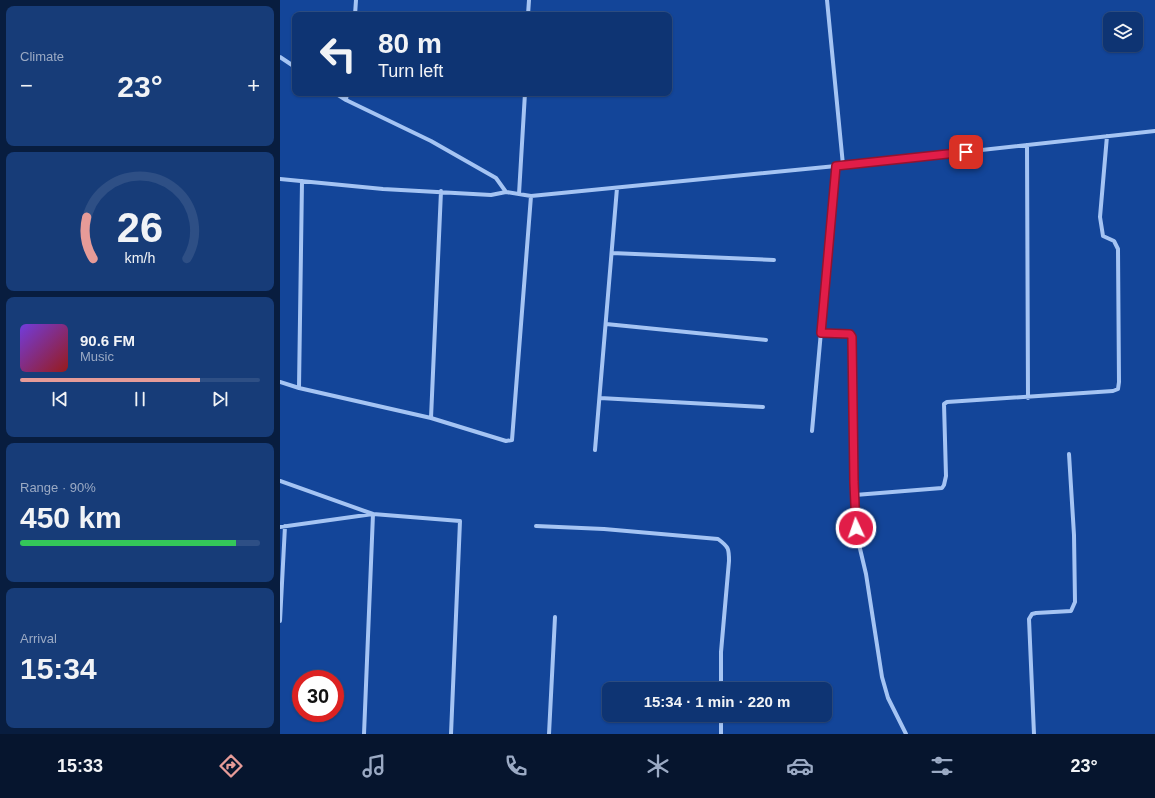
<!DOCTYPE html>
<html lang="en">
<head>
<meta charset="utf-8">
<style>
	:root { --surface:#0e3473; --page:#173c78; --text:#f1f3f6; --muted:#9baac4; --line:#2e4f85; --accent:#e69b98 }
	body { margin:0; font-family:Arial,sans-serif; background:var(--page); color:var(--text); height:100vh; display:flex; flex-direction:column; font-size:15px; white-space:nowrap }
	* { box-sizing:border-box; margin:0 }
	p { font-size:13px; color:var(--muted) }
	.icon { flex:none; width:22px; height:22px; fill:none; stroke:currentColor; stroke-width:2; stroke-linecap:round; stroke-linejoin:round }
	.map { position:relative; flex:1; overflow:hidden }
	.side { display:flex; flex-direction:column; gap:6px; padding:6px; background:#081d3f; width:280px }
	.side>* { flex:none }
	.banner { position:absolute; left:12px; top:12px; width:380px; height:84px; border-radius:8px; box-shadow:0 1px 3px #0004,0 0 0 1px var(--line); background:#0e3473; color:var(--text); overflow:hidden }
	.buttons { position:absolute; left:823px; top:12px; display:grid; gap:8px }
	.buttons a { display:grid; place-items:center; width:40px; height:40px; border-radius:8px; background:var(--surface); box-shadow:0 1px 3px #0004,0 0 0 1px var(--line); font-size:20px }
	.speed { position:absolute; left:12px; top:670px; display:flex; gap:8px; font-size:20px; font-weight:700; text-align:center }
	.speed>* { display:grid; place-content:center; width:52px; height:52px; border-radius:50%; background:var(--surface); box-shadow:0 1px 3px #0004,0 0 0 1px var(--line); line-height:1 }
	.speed .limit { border:6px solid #d22; background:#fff; color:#111 }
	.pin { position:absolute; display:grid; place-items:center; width:34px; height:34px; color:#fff; margin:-17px; border-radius:8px; box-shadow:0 2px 6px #0006 }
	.me { position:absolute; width:44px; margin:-22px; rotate:357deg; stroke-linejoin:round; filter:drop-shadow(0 0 3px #0008) }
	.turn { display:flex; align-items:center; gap:14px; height:84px; padding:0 20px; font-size:18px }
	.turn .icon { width:52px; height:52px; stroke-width:2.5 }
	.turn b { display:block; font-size:28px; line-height:34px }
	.big { font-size:30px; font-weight:800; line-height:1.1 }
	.side .card { flex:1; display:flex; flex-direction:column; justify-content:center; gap:6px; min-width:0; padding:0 14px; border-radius:8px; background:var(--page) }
	.side .dial { align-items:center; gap:0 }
	.dial svg { height:104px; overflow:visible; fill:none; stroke:var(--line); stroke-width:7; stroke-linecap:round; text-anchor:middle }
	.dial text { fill:var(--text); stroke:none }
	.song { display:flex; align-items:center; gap:12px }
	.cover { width:48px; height:48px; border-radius:6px; background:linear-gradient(135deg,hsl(260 70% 55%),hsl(0 70% 35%)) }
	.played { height:4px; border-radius:2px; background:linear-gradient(90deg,var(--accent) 75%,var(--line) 75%) }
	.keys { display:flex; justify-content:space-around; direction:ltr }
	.heat { display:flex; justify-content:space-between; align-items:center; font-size:22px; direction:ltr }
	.charge { height:6px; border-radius:3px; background:linear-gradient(90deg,#34c759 90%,var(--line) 0) }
	.trip { position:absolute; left:322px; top:682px; width:230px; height:40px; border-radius:8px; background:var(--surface); box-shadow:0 1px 3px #0004,0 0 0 1px var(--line); font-weight:800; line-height:40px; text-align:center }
	.menu { display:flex; height:64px; justify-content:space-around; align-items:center; background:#06152e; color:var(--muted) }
	.menu .icon { width:28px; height:28px }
	.menu .active { color:var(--accent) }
	.menu b { font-size:18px; color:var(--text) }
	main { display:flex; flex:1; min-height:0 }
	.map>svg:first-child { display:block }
</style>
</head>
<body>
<main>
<section class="side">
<div class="card"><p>Climate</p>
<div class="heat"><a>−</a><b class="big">23°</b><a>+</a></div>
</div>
<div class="card dial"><svg viewBox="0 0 100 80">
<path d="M14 69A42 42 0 1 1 86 69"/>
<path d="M14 69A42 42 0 0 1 9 37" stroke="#e69b98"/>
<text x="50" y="56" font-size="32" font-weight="700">26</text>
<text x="50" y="72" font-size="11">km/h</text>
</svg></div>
<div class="card">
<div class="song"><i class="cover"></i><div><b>90.6 FM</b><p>Music</p></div></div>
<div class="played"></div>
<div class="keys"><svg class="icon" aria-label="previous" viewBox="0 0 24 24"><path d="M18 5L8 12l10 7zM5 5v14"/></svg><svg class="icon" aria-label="pause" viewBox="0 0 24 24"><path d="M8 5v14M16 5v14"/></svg><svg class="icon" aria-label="next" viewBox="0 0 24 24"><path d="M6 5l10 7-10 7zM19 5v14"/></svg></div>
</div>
<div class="card"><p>Range · 90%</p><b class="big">450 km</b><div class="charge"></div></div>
<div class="card"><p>Arrival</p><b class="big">15:34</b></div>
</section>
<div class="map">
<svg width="875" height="734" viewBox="0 0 875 734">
	<rect width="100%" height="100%" fill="#134599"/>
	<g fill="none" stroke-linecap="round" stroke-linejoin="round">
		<path stroke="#a5c4f3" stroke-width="4" d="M547,0L563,165
			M75,15L76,0
			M248,15L249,0
			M0,57L15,67
			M55,93L66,100
			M67,93L66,100L151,141L216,178L226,192
			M747,145L748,398
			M0,179L103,189L211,195L226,192L251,196L556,166L875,131
			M239,194L245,93
			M332,253L494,260
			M326,324L486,340
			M541,333L570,334L572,337L574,482L575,519L577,536L586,574L602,677L608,698L626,734
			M0,382L19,388L151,418L161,191
			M19,388L22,181
			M320,398L483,407
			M151,418L226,441L232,440L251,196
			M532,431L556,166
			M315,450L337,188
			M0,481L93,514L84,734
			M575,495L662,488L664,485L666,476L664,404L667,402L833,391L838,389L839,382L838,249L834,241L823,236L820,217L827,136
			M256,526L324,529L438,539C449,547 449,549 449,561L441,652V689
			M0,527L93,514L180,521L171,734
			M0,621L5,526
			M269,734L275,617
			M441,734V715
			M754,734L749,619L752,614L756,613L791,611L795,602L794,535L789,454"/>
	</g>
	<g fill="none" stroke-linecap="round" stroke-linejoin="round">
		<defs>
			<path id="route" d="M576,528L574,482L572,337L570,334L541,333L556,166L686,152"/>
		</defs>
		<use href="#route" stroke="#92132f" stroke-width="10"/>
		<use href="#route" stroke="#e11d48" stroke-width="7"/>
	</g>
</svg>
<div class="buttons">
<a><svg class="icon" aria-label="layers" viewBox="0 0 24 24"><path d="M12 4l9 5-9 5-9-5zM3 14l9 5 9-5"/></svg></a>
</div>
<div class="speed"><div class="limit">30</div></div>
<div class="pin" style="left:686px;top:152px;background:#d93025"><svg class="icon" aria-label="arrive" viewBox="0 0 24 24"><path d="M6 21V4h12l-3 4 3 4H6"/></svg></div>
<svg class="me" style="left:576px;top:528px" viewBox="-20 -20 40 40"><circle r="17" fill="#e11d48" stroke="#fff" stroke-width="3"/><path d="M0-11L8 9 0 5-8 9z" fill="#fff"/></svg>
<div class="trip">15:34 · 1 min · 220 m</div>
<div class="banner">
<div class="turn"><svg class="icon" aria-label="left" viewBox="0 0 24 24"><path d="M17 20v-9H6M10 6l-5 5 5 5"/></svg><div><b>80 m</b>Turn left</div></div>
</div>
</div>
</main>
<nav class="menu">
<b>15:33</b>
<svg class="icon active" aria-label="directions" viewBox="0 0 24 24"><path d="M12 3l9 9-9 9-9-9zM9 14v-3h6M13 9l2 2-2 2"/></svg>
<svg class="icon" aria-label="music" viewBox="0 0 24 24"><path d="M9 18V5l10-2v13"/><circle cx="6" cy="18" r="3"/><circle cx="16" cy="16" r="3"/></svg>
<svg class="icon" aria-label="phone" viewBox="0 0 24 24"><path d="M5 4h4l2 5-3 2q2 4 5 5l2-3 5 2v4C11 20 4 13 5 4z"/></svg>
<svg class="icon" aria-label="climate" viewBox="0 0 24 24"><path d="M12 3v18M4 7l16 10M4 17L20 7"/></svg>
<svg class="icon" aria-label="car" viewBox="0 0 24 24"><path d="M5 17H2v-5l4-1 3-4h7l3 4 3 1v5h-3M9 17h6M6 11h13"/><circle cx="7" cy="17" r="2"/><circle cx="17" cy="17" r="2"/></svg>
<svg class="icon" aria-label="filters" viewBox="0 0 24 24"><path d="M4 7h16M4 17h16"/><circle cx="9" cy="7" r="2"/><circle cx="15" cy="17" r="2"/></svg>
<b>23°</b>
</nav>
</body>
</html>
